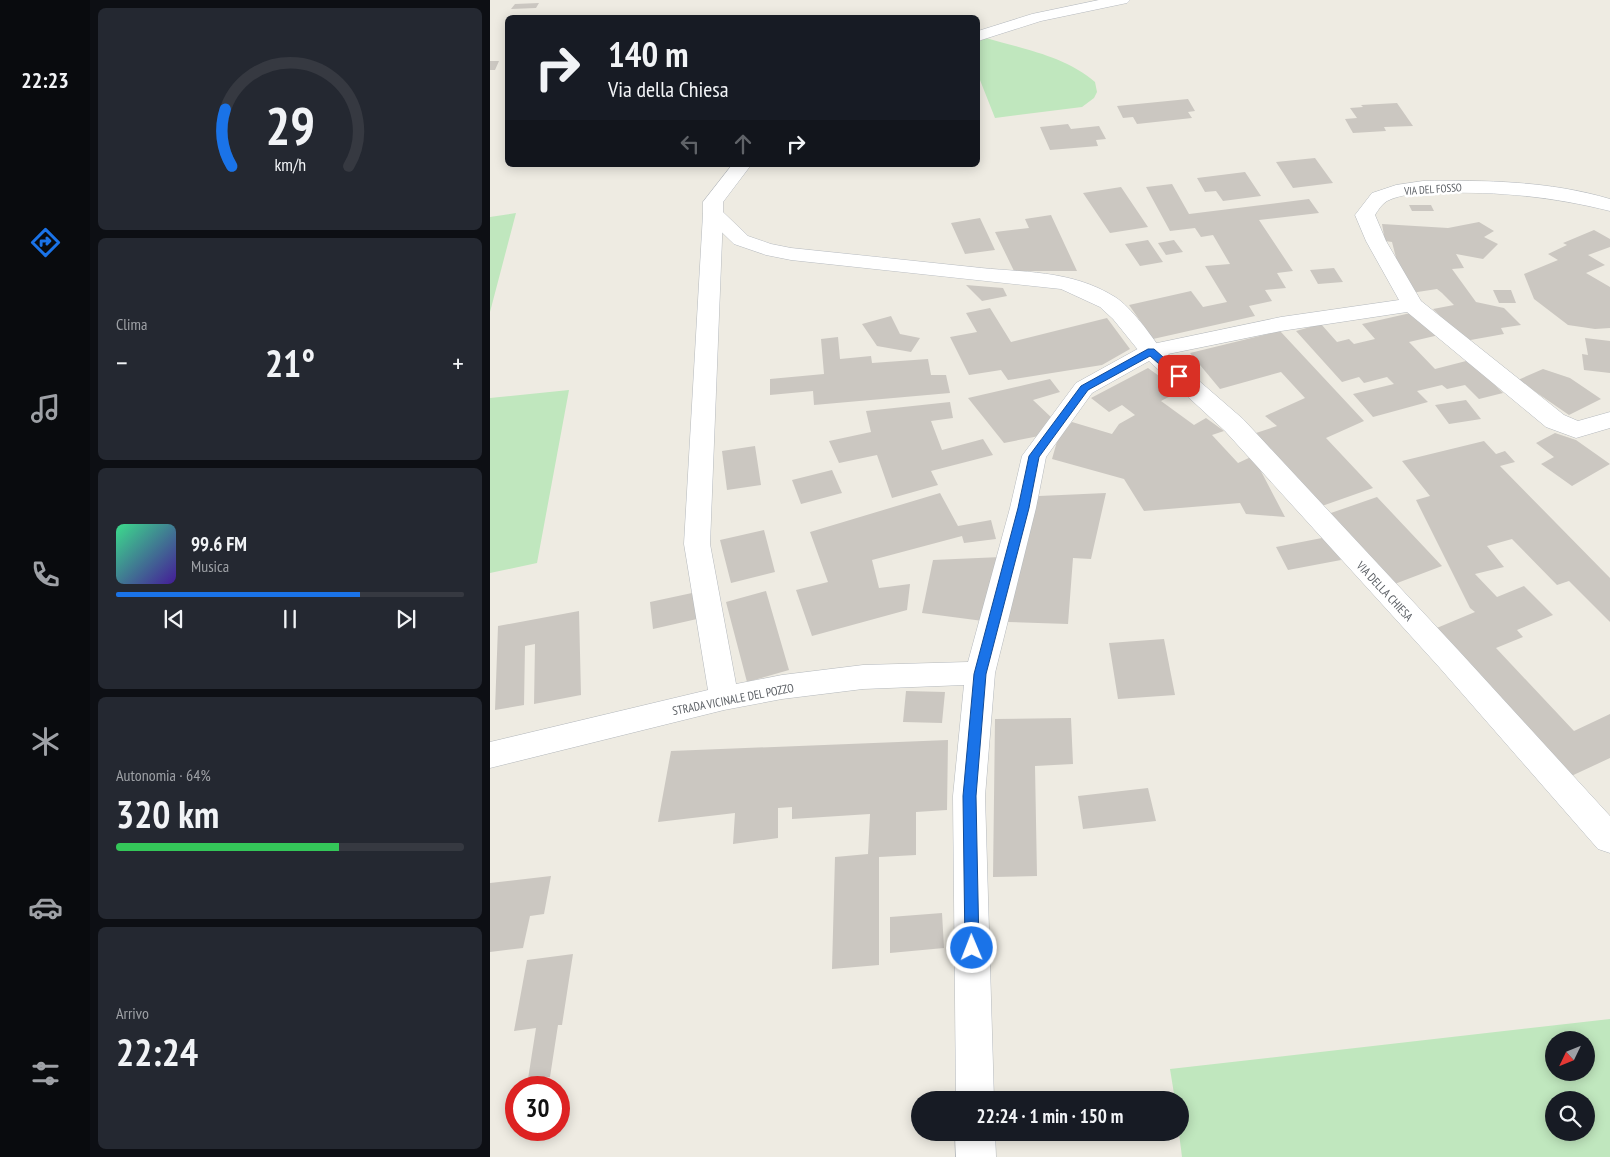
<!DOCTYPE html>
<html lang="it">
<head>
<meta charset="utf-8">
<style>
	:root { --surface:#171b24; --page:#242831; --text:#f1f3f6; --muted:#9ea1a6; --line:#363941; --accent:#1a73e8 }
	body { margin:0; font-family:"PT Sans Narrow",sans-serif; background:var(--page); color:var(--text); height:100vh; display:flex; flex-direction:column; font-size:19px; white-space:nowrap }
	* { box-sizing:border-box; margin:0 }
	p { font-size:16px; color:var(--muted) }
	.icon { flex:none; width:28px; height:28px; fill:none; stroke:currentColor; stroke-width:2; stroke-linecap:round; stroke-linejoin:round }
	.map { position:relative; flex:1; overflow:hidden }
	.sheet { display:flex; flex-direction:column; gap:8px; padding:8px; background:#0d0f14; width:400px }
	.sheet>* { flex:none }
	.guide { position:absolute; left:15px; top:15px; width:475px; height:152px; border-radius:8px; box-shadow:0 2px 12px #0003; background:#171b24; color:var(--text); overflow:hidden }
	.needle { width:32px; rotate:227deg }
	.tools { position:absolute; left:1055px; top:1031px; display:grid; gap:10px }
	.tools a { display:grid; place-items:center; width:50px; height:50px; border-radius:50%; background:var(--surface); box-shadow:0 2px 12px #0003; font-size:25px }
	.speed { position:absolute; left:15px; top:1076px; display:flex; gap:10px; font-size:25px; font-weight:700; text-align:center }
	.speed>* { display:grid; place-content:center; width:65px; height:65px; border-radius:50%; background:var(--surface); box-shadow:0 2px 12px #0003; line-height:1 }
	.speed .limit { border:8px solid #d22; background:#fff; color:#111 }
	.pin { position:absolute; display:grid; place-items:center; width:42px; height:42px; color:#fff; margin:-21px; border-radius:10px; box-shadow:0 2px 8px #0006 }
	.me { position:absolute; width:55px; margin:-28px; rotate:359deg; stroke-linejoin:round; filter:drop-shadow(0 0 4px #0008) }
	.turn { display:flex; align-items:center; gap:18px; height:105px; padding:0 20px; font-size:22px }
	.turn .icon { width:65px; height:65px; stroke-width:2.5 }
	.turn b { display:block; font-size:35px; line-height:42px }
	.lanes { display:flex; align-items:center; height:48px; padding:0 20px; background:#0003; justify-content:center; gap:25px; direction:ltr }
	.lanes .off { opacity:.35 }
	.big { font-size:38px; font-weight:600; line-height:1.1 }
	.sheet .card { flex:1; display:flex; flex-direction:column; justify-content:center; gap:8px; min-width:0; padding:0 18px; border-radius:8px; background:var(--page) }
	.sheet .dial { align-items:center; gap:0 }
	.dial svg { height:130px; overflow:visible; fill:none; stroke:var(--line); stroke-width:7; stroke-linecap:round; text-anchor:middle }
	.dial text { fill:var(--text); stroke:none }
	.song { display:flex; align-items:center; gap:15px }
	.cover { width:60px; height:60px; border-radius:8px; background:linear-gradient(135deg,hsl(150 70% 55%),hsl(260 70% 35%)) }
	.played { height:5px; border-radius:2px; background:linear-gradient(90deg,var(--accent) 70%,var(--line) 70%) }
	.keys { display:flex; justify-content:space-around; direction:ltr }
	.heat { display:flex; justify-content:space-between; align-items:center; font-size:28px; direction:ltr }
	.charge { height:8px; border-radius:4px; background:linear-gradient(90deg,#34c759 64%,var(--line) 0) }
	.trip { position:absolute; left:421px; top:1091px; width:278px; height:50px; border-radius:25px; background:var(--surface); box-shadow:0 2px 12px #0003; font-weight:600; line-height:50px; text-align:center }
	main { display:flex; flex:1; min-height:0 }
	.dock { display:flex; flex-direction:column; width:90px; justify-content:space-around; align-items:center; background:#090b0e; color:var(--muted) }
	.dock .icon { width:35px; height:35px }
	.dock .active { color:var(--accent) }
	.dock b { font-size:22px; color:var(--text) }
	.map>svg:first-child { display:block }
</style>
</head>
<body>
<main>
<nav class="dock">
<b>22:23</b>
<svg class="icon active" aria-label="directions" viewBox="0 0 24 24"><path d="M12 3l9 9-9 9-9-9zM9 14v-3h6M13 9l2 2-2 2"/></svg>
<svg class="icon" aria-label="music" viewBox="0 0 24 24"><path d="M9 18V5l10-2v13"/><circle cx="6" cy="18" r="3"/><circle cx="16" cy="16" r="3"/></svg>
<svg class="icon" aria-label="phone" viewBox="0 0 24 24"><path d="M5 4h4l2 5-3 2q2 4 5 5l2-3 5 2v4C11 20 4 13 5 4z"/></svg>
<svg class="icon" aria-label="climate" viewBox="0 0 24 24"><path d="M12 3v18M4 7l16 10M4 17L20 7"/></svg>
<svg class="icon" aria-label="car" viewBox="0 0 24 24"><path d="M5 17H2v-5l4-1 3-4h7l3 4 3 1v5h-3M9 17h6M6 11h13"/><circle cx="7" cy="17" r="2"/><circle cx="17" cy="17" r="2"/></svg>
<svg class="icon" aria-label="filters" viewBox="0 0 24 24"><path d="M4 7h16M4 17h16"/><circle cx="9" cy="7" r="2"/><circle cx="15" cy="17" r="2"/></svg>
</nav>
<section class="sheet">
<div class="card dial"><svg viewBox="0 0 100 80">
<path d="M14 69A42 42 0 1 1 86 69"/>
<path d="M14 69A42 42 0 0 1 10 34" stroke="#1a73e8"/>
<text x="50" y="56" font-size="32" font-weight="700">29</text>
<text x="50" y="72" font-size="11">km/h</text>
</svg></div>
<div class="card"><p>Clima</p>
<div class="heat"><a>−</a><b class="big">21°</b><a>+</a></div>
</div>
<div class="card">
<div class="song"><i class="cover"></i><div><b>99.6 FM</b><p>Musica</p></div></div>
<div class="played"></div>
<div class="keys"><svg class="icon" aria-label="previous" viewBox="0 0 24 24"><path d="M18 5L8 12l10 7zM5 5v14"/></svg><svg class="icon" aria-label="pause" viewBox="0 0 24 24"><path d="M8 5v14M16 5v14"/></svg><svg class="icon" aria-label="next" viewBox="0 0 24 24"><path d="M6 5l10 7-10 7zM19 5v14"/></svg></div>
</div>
<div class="card"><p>Autonomia · 64%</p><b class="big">320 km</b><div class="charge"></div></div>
<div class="card"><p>Arrivo</p><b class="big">22:24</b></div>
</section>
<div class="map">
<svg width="1120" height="1157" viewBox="0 0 1120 1157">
	<rect width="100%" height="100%" fill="#eeebe2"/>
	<path fill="#c0e7be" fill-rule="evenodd" d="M496,38C533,49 575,56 605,82L607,92L604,98L592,107L505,118L488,75V41Z
		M26,213L0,312V217Z
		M79,390L47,563L0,573V398Z
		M1120,1019V1157H692L689,1133L690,1100H685L680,1069ZM1064,1040H1096V1072H1064ZM1064,1100H1096V1132H1064Z"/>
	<path fill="#cbc7c1" d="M49,3L46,8L21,9L25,4Z
		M0,61H9L5,70H0Z
		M698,99L705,111L698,112L702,118L647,124L643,117L633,118L627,106Z
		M907,103L923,126L894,127L896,131L863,133L855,119L867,118L860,108L873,107L871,105Z
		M578,124L581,129L609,126L616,139L606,140L608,146L560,150L550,127Z
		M825,158L843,183L803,188L786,162Z
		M755,172L771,196L733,201L726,191L715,192L707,178Z
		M682,184L699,214L819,199L829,213L769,220L803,271L787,273L796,288L775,290L782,301L759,306L765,316L663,339L639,305L701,291L713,307L737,302L715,266L740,264L723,235L711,237L705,228L680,231L656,187Z
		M631,187L658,227L620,233L593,193Z
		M919,205H941L944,211H922Z
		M561,215L587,271H524L505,232L539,228L535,219Z
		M490,218L505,250L475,254L461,223Z
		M989,222L1004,231L994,237L1008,244L993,259L966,254L974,268L962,269L986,302L1014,308L1031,325L1011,328L1014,334L975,341L943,309L964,305L952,293L947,289L921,293L912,281L902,242L895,241L892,224L958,228Z
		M1104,230L1120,239V247L1098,255L1115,265L1096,273L1120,287V328L1105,329L1078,325L1044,299L1034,274L1068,260L1058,254L1077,245L1073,243Z
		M658,240L673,262L650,266L635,244Z
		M684,240L693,252L676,255L668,243Z
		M844,268L853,282L828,284L820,270Z
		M476,285L513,288L517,296L492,301Z
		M1003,290H1021L1026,303H1009Z
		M500,308L521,342L617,318L640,349L612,365L518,380L511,370L479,375L460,337L487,332L476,313Z
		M925,312L949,335L919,342L945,369L980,360L1013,393L989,399L975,385L957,389L952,385L927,391L938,402L883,417L863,394L904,384L897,377L874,383L869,377L852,382L806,331L831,324L847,342L859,339L864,344L885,339L872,324Z
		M401,316L410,334L430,338L421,352L387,346L372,324Z
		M790,331L874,421L836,438L883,488L832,506L766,433L787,426L775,416L815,398L791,372L730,389L700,353Z
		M348,337L350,359L381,356L382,363L438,359L441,375H456L460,393L324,405L323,391L280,395V379L334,374L331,339Z
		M1095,338L1120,341V373L1094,370L1092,354L1098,355Z
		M658,368L690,391L671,401L704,425L716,418L734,431L722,435L748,463L763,456L795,517L756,514L750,503L654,511L634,479L562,459L568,438L582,422L622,434L629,424L645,415L632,405L619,412L601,398Z
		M1053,369L1080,378L1111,399L1079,415L1028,380Z
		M560,379L570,392L543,400L563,419L549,436L514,443L478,398Z
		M976,400L991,419L959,424L945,405Z
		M460,402L463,418L441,421L452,450L493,439L503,455L441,471L448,485L402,498L387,455L349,463L339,441L381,432L376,411Z
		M1065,433L1086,440L1120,464L1082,486L1051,464L1064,457L1046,443Z
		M994,441L1006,454L1015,451L1025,462L1010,466L1120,578V622L1079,581L1067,585L1022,539L997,546L1014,567L985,574L1007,597L1034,586L1063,615L1027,630L1033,637L1006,648L1084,731L1120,714V758L1077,778L942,630L985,612L980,608L926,500L940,496L912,461Z
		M265,446L271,485L237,490L232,451Z
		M342,470L352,493L311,504L302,480Z
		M450,493L468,526L501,520L506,539L474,543L472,536L382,560L389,588L420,584L417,610L322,636L306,590L338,582L320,532Z
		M616,493L601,559L583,558L578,624L518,622L533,546L549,496Z
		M887,497L952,566L902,585L838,514Z
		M274,530L285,572L241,583L230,540Z
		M837,537L851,560L798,570L786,547Z
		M511,557L493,621L432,613L443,560Z
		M276,591L299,670L257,682L236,602Z
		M202,593L207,619L163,629L160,602Z
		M89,611L91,695L44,704L45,644L35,646L34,705L5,710L8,626Z
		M674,639L685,695L628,699L619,643Z
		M416,691L455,692L452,723L413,722Z
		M581,718L583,764L545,766L547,876L503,877L505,719Z
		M458,740L457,810L426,812V855L389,857V965L342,969L345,857L378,854L380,814L302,819V807L288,808V838L243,844L245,813L168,822L181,751Z
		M658,788L666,821L593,829L588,796Z
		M61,876L54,914L40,916L33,948L0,952V883Z
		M452,913L454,948L400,953V917Z
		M83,954L72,1025H68L60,1077L38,1079L46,1028L24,1031L37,960Z"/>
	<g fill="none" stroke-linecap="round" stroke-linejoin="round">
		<defs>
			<path id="street" d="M933,181C995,180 1060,181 1120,199V211C1064,197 1007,191 950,193C933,193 913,193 897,201C892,204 888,210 885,215L896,241L931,301L1074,415L1088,421L1120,412V428L1086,438L1056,427L917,312L791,331L678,354L753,419L969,651L1120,816V853L1108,849L949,667L735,431L659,361L602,393L556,457L546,508L505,673L495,796L504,1100H466L463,796L474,685L373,689L292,699L234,710L0,768V742L218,690L194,544L213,214L216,210L223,208L230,210L233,214L220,544L246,684L292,675L373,665L478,662L520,508L532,456L586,383L653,346L791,317L909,300L876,241L865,215L882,193L906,185Z
				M465,1132H505L506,1157H466Z"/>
			<path id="secondary" d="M609,0H640L637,3L551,21L488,41V31L542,14Z
				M242,165H261L233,202V212L258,236L281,244L301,248C361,254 422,261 482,267C532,273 580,269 625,297C641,307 661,335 672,351L669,356L661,358L653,356L623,319L610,307L571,289L301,260L276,255L244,244L213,214V202Z"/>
		</defs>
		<use href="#street" stroke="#b5b9bd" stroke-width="1"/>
		<use href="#secondary" stroke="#b6babf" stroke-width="1"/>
		<use href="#street" fill="#fff" fill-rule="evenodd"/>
		<use href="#secondary" fill="#fff" fill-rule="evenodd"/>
	</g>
	<path fill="#1a73e8" stroke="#114b97" d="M658,349H664L692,374V378H685L660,356L598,390L549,457L539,508L496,674L486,796L489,948L487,953L482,955L477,953L475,948L473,796L484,674L528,508L539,456L591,386Z"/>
	<g text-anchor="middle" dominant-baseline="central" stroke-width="5" stroke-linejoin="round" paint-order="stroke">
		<g font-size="11" fill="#5b5f64" stroke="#fff">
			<text transform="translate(943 189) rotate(-4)">VIA DEL FOSSO</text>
		</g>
		<g font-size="12" fill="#5b5f64" stroke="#fff">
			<text transform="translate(895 591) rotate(47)">VIA DELLA CHIESA</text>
			<text transform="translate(243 699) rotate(-11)">STRADA VICINALE DEL POZZO</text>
		</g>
	</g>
</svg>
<div class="tools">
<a><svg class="needle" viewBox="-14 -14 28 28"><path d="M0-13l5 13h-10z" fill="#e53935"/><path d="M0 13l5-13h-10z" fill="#9ea1a6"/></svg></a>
<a><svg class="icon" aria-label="search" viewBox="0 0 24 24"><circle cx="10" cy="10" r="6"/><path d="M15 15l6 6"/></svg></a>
</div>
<div class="speed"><div class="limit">30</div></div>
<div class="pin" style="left:689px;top:376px;background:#d93025"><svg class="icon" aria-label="arrive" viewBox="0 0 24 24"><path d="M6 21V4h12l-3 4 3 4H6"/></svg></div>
<svg class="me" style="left:482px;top:948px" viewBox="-20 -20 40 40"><circle r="17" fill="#1a73e8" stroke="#fff" stroke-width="3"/><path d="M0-11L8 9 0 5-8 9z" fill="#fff"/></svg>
<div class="trip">22:24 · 1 min · 150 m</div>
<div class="guide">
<div class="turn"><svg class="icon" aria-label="right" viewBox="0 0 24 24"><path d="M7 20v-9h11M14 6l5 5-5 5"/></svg><div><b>140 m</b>Via della Chiesa</div></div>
<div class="lanes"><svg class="icon off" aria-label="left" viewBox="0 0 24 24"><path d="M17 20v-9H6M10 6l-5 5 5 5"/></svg><svg class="icon off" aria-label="ahead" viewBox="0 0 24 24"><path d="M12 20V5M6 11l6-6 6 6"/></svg><svg class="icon" aria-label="right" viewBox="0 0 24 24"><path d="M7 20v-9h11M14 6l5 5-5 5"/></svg></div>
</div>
</div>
</main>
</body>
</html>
